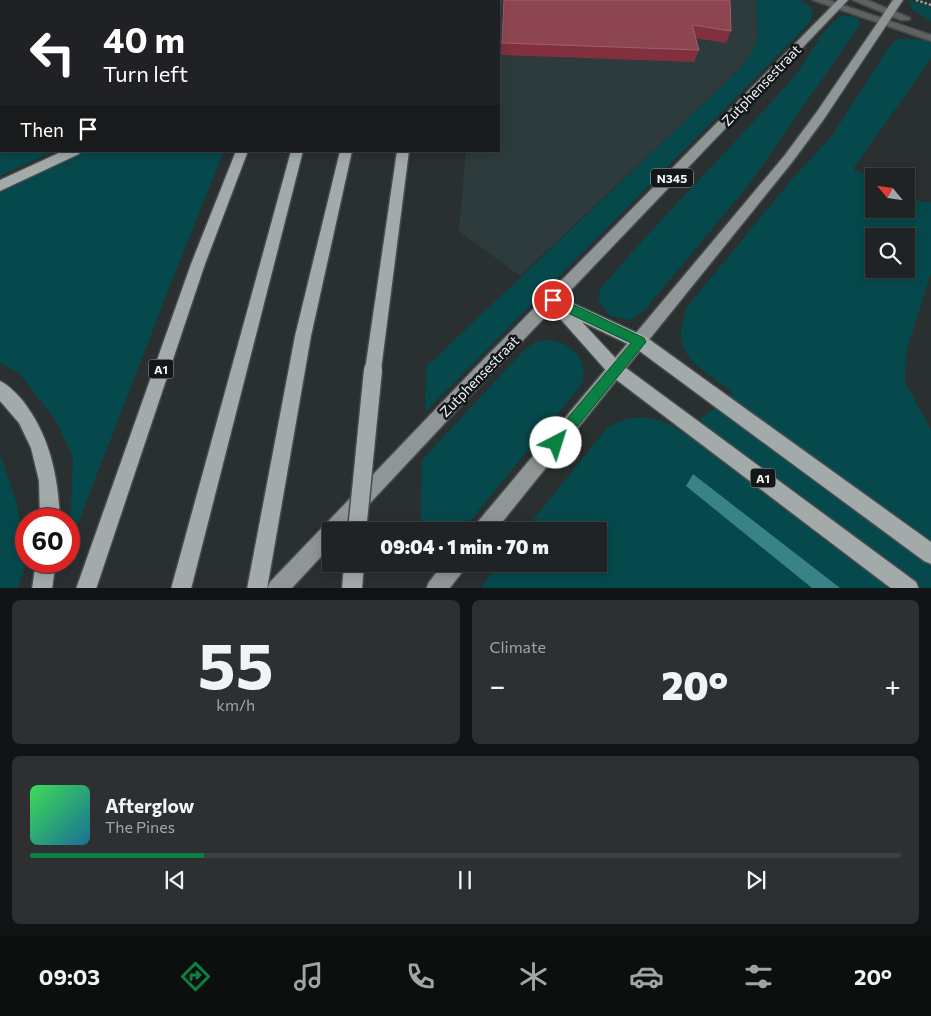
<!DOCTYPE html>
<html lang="en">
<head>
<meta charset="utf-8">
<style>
	:root { --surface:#202324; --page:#2d2f31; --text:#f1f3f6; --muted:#a2a4a6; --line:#3d4041; --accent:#0b8043 }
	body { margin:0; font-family:Commissioner,sans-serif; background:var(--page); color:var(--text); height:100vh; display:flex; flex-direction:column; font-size:19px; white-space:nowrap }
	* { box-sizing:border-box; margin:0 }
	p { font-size:16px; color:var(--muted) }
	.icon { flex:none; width:28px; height:28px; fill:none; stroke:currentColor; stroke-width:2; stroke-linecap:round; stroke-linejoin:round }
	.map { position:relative; height:588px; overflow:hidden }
	.details { display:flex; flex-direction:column; gap:12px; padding:12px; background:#121314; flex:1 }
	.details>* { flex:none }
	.guide { position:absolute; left:0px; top:0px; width:500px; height:152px; box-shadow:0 2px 12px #0003,0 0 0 1px var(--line); background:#202124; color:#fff; overflow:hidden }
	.needle { width:32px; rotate:299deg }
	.tools { position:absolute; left:865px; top:168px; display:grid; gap:10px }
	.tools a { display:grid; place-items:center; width:50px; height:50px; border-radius:0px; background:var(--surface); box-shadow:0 2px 12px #0003,0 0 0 1px var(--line); font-size:25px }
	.speed { position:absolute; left:15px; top:508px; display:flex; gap:10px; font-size:25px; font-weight:700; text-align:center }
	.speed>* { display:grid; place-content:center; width:65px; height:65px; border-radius:50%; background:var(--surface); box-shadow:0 2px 12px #0003,0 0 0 1px var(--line); line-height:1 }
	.speed .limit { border:8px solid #d22; background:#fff; color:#111 }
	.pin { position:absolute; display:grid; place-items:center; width:42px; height:42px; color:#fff; margin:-21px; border:2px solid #fff; border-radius:50%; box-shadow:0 1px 5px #0007 }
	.me { position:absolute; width:55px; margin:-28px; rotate:40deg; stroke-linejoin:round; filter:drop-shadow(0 0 4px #0008) }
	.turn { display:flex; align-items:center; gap:18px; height:105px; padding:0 20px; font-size:22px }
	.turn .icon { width:65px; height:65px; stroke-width:2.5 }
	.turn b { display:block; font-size:35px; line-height:42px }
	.then { display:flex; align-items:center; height:48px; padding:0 20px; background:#0003; gap:10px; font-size:19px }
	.big { font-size:38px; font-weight:800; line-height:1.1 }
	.details .tile { flex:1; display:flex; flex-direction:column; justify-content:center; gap:8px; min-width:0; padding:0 18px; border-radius:8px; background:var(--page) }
	.details .dial { align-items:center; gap:0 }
	.dial b { font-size:65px; line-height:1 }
	.song { display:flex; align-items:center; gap:15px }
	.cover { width:60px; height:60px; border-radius:8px; background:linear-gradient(135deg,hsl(130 70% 55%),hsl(200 70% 35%)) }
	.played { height:5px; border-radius:2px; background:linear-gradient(90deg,var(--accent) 20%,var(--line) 20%) }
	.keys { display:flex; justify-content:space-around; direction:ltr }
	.heat { display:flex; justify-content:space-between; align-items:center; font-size:28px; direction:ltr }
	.details .tiles { flex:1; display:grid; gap:12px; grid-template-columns:1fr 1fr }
	.tile:last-child { grid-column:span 2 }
	.trip { position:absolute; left:322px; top:522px; width:285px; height:50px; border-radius:0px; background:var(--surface); box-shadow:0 2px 12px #0003,0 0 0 1px var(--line); font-weight:800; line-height:50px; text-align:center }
	.menu { display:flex; height:80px; justify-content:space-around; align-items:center; background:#0d0e0e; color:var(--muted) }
	.menu .icon { width:35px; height:35px }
	.menu .active { color:var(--accent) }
	.menu b { font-size:22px; color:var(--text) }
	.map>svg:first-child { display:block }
</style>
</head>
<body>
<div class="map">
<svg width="931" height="589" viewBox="0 0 931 589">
	<rect width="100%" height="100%" fill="#2a2f30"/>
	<path fill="#2e3b3c" d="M480,0H756L758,40L751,54L738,71L520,276L459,231L466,151H499V1Z"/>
	<path fill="#06494d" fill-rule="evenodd" d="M27,0H266L25,1Z
		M756,0H800L812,8L813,15L810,20L811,21L780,53L425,412L426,367L738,71C763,42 758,36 756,0Z
		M909,0L931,7V21L913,10Z
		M843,15L857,18L860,22L859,26L748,186L643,312L630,320L610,316L598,301L600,289C661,217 729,151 791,80C808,62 821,26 843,15Z
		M1,20V151H54L0,176Z
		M905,38L931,41V59L853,169L874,180V209H906V195L921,202H931V273L906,353L905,382L931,430V588H840L693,474L686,486L812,588L480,589L499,564H599V531H524L607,428C634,411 659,416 684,433L732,393C714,376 678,362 681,331C682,323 685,315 686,308L793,178L832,136L889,47L896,40ZM874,236H906V269H874Z
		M84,151H224L162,306L69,547L73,457L56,421L19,373L0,363V191Z
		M549,340C572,343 591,361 581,385L462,531H420L422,460L527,347L539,341Z
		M0,454L17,504L25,565L18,588H0Z"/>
	<path fill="#388388" d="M693,474L840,588H812L686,486Z"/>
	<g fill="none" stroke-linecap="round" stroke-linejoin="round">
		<path fill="#388388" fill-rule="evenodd" d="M202,0H208L207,1H202Z
			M0,131H1V135H0Z"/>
		<defs>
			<path id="minor" d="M813,0H828L931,35V41Z
				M853,0H867L910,18L909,20H901Z"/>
			<path id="major" d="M838,0H848L486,379L344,531H331V546L291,589H267L270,582L474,369Z
				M893,0H903L824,119L793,161L495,531H473L476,524L785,155L816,113Z
				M443,564H466L463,571L449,589H426L429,582Z"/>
			<path id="highway" d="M344,0H354V1H344Z
				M426,0H436V1H426Z
				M63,151H81L79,154L0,191V180Z
				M236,151H248L205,264L96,589H76L191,264Z
				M291,151H303L191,589H171Z
				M340,151H352L311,336L267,589H247L295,336Z
				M397,151H409L381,370L379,375L373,378L367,375L365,370Z
				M553,294L646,337L931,542V564L924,561L634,347L582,322L622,365L916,582L919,589H892L610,375L548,305L545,300L548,295Z
				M0,381C9,385 17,394 23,401C50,436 58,476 60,519H40L39,481L31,448L19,423L0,401Z
				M36,561H56L52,589H32Z
				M344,564H364L362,589H342Z"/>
		</defs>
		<use href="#minor" stroke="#464b4c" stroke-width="3"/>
		<use href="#major" stroke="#464b4c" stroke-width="3"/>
		<use href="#highway" stroke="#464b4c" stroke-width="3"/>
		<path stroke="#979c9c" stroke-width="2.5" stroke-dasharray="2.5 2" stroke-linecap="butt" d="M916,0L931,5"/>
		<use href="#minor" fill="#606262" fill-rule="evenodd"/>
		<use href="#major" fill="#909596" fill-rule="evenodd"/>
		<use href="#highway" fill="#a3aaaa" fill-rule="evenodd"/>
		<defs>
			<path id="highway-bridge" d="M357,531L373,370"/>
		</defs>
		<use href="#highway-bridge" stroke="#464b4c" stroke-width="21" stroke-linecap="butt"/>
		<use href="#highway-bridge" stroke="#a3aaaa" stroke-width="18"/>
	</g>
	<path fill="#82303e" d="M504,0L731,31L726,43L695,38L699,50L694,62L501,55Z"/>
	<path fill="#8e4552" stroke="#9e616b" d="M504,0H730L731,31L692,25L699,50L502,43Z"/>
	<path fill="#0b8043" stroke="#07532c" d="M553,295L644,338L646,342L560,448L556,450L551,448L549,443L551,438L631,343L549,304L547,300L549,297Z"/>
	<g text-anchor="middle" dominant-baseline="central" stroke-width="5" stroke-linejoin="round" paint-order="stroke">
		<g fill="#141717" stroke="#afb3b3" stroke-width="1">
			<rect x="651" y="168.5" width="42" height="19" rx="4"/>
			<rect x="148.5" y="359.5" width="25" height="19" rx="4"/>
			<rect x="750.5" y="468.5" width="25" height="19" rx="4"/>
		</g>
		<g font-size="12" font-weight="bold" fill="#f2f6f6">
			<text x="672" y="178">N345</text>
			<text x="161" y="369">A1</text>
			<text x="763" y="478">A1</text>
		</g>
		<g font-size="14" fill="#f2f6f6" stroke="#141717">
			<text transform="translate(761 85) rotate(-46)">Zutphensestraat</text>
			<text transform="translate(479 376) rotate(-46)">Zutphensestraat</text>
		</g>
	</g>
</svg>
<div class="tools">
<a><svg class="needle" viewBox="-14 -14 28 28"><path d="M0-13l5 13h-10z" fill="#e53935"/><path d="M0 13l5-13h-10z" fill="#a2a4a6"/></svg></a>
<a><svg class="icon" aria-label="search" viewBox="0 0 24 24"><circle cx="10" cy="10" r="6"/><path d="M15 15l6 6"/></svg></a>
</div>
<div class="speed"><div class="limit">60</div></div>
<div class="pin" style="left:553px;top:300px;background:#d93025"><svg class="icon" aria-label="arrive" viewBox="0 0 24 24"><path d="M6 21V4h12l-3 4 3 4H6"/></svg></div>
<svg class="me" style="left:556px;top:443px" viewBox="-20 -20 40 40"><circle r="19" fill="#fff"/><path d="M0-13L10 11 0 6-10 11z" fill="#0b8043"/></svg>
<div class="trip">09:04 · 1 min · 70 m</div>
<div class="guide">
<div class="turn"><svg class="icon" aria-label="left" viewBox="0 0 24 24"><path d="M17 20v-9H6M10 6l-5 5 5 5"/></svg><div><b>40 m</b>Turn left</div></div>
<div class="then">Then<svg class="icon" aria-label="arrive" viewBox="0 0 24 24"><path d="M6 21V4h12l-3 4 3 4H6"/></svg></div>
</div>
</div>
<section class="details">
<div class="tiles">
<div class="tile dial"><b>55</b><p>km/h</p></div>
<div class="tile"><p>Climate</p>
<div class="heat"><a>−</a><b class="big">20°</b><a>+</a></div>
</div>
<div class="tile">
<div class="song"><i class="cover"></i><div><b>Afterglow</b><p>The Pines</p></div></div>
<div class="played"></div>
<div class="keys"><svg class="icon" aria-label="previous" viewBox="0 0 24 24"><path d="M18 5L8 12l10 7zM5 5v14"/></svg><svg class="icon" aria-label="pause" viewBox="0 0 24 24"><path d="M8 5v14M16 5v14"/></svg><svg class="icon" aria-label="next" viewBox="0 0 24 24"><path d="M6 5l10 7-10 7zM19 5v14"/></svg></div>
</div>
</div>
</section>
<nav class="menu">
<b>09:03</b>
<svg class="icon active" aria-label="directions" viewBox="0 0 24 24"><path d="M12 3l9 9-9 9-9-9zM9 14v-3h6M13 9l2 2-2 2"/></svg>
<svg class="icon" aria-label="music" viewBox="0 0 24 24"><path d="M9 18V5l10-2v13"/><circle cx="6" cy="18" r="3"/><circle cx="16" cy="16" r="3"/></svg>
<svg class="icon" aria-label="phone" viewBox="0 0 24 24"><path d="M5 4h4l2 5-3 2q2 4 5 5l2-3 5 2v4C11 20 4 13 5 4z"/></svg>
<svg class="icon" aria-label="climate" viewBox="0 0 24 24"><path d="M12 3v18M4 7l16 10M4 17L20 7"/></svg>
<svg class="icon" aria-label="car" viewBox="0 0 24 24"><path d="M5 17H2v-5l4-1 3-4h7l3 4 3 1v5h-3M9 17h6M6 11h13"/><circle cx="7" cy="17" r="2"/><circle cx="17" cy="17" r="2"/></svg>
<svg class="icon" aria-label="filters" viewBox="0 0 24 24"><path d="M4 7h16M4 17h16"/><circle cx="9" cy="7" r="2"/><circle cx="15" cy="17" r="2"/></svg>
<b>20°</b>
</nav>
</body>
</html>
